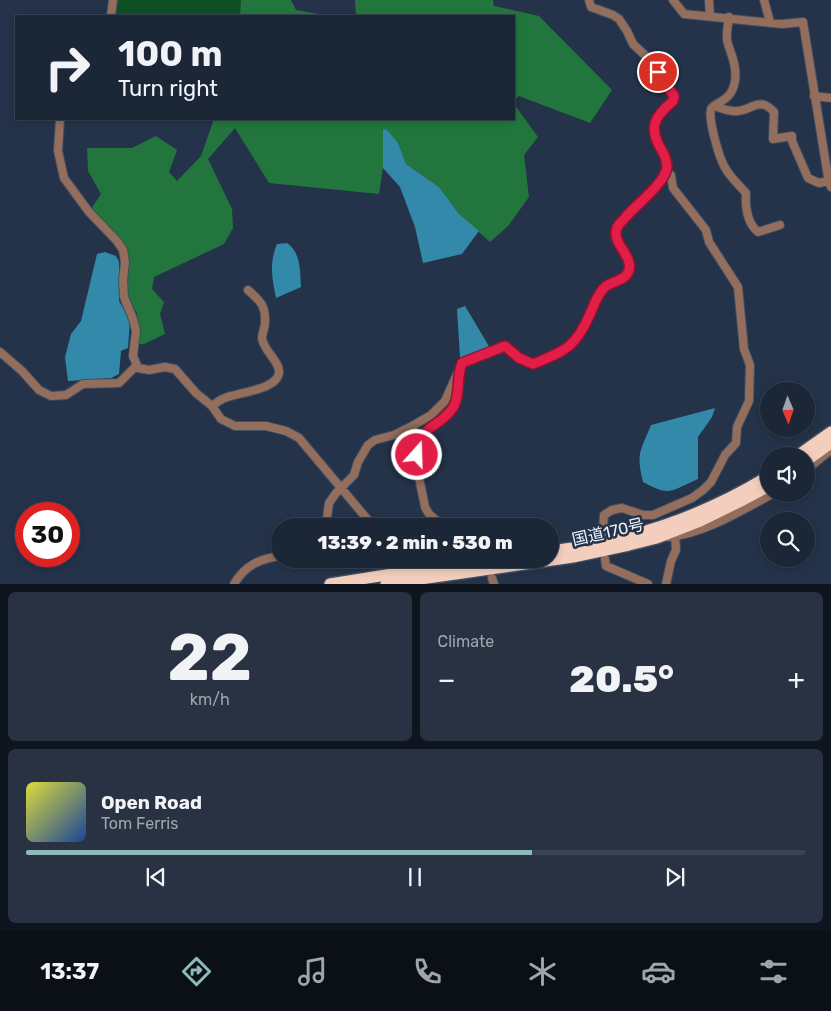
<!DOCTYPE html>
<html lang="en">
<head>
<meta charset="utf-8">
<style>
	:root { --surface:#1b2637; --page:#283242; --text:#f1f3f6; --muted:#a0a5ad; --line:#394352; --accent:#8bbbb9 }
	body { margin:0; font-family:Rubik,"Noto Sans JP",sans-serif; background:var(--page); color:var(--text); height:100vh; display:flex; flex-direction:column; font-size:19px; white-space:nowrap }
	* { box-sizing:border-box; margin:0 }
	p { font-size:16px; color:var(--muted) }
	.icon { flex:none; width:28px; height:28px; fill:none; stroke:currentColor; stroke-width:2; stroke-linecap:round; stroke-linejoin:round }
	.map { position:relative; height:584px; overflow:hidden }
	.side { display:flex; flex-direction:column; gap:8px; padding:8px; background:#0f151e; flex:1 }
	.side>* { flex:none }
	.guide { position:absolute; left:15px; top:15px; width:500px; height:105px; border-radius:0px; box-shadow:0 2px 8px #0003,0 0 0 1px var(--line); background:#1b2637; color:var(--text); overflow:hidden }
	.needle { width:32px; rotate:178deg }
	.tools { position:absolute; left:760px; top:382px; display:grid; gap:10px }
	.tools a { display:grid; place-items:center; width:55px; height:55px; border-radius:50%; background:var(--surface); box-shadow:0 2px 8px #0003,0 0 0 1px var(--line); font-size:25px }
	.speed { position:absolute; left:15px; top:502px; display:flex; gap:10px; font-size:25px; font-weight:700; text-align:center }
	.speed>* { display:grid; place-content:center; width:65px; height:65px; border-radius:50%; background:var(--surface); box-shadow:0 2px 8px #0003,0 0 0 1px var(--line); line-height:1 }
	.speed .limit { border:8px solid #d22; background:#fff; color:#111 }
	.pin { position:absolute; display:grid; place-items:center; width:42px; height:42px; color:#fff; margin:-21px; border:2px solid #fff; border-radius:50%; box-shadow:0 1px 5px #0007 }
	.me { position:absolute; width:55px; margin:-28px; rotate:20deg; stroke-linejoin:round; filter:drop-shadow(0 0 4px #0008) }
	.turn { display:flex; align-items:center; gap:18px; height:105px; padding:0 20px; font-size:22px }
	.turn .icon { width:65px; height:65px; stroke-width:2.5 }
	.turn b { display:block; font-size:35px; line-height:42px }
	.big { font-size:38px; font-weight:800; line-height:1.1 }
	.side .widget { flex:1; display:flex; flex-direction:column; justify-content:center; gap:8px; min-width:0; padding:0 18px; border-radius:8px; background:var(--page) }
	.side .dial { align-items:center; gap:0 }
	.dial b { font-size:65px; line-height:1 }
	.song { display:flex; align-items:center; gap:15px }
	.cover { width:60px; height:60px; border-radius:8px; background:linear-gradient(135deg,hsl(60 70% 55%),hsl(220 70% 35%)) }
	.played { height:5px; border-radius:2px; background:linear-gradient(90deg,var(--accent) 65%,var(--line) 65%) }
	.keys { display:flex; justify-content:space-around; direction:ltr }
	.heat { display:flex; justify-content:space-between; align-items:center; font-size:28px; direction:ltr }
	.side .tiles { flex:1; display:grid; gap:8px; grid-template-columns:1fr 1fr }
	.widget:last-child { grid-column:span 2 }
	.trip { position:absolute; left:271px; top:518px; width:288px; height:50px; border-radius:25px; background:var(--surface); box-shadow:0 2px 8px #0003,0 0 0 1px var(--line); font-weight:800; line-height:50px; text-align:center }
	.dock { display:flex; height:80px; justify-content:space-around; align-items:center; background:#0b0f16; color:var(--muted) }
	.dock .icon { width:35px; height:35px }
	.dock .selected { color:var(--accent) }
	.dock b { font-size:22px; color:var(--text) }
	.map>svg:first-child { display:block }
</style>
</head>
<body>
<div class="map">
<svg width="831" height="584" viewBox="0 0 831 584">
	<rect width="100%" height="100%" fill="#243349"/>
	<path fill="#0f4f25" d="M114,0H241L240,16H112Z"/>
	<path fill="#22763d" d="M241,0H291L296,10L331,16H240Z
		M355,0H493L494,6L539,16L612,90L590,123L519,96L514,100V16H356Z
		M514,104L538,137L524,155L529,197L508,226L490,242L459,214L439,187L406,164L398,143L383,130V168L379,194L269,183L235,128L208,159L232,209L233,228L224,244L154,277L152,289L164,302L160,314L165,334L144,344H139L137,313L124,297L123,250L89,212L101,194L88,171L87,148H132L156,136L177,150L169,172L177,181L201,156L214,119H514Z"/>
	<path fill="#3389aa" d="M383,129L387,130L398,143L406,164L439,187L459,214L479,231L462,254L423,263L415,227L400,187L383,168Z
		M287,243C301,253 300,270 301,287L276,298C272,278 269,264 277,244Z
		M105,252L116,256L119,262V301L130,319L128,348L121,351L119,374L111,378L68,381L65,357L71,334L81,321L97,254Z
		M465,306L490,348L460,358L457,309Z
		M715,408L712,417L698,437V479C671,491 670,497 643,482C636,453 640,452 651,425Z"/>
	<g fill="none" stroke-linecap="round" stroke-linejoin="round">
		<defs>
			<path id="minor" d="M673,0L684,14L782,24L803,22L828,177L831,187
				M709,0L710,16
				M764,0L770,22
				M111,16L113,0
				M729,17C728,26 725,36 728,44C732,56 737,68 735,81C732,102 714,102 711,109C708,120 719,156 724,166C729,176 738,184 746,193C745,206 747,223 758,232L780,225
				M814,96L831,98
				M715,106C723,109 730,112 738,111C754,109 759,96 774,112L773,139L792,136V141L808,178L819,183L829,181
				M60,119L58,151L64,178L89,212L117,241L123,250L125,262L123,280L124,297L133,319L136,331L133,356L138,368L149,370L165,367L175,369L196,393L212,406L221,419L235,426H266L286,431L299,438L373,526
				M0,352L22,371L39,390L51,396L66,395L83,384L119,383L136,366L138,368
				M212,406C216,403 221,399 225,398C239,392 278,390 279,372C280,362 263,350 262,338C262,333 265,328 265,323C266,305 260,301 248,290
				M806,470L831,450
				M326,526L329,503L336,493L354,475L358,462L368,445L375,440L394,435L414,425L431,415L445,401L462,363L505,346L519,358L533,364C565,351 576,347 590,314C594,305 598,293 605,287C612,281 626,281 629,270C633,255 611,243 617,228C618,225 622,221 624,219C636,205 665,184 667,167C667,160 664,154 661,149C648,127 655,116 673,101L674,96L649,59L633,44L627,31L619,19L613,15L591,7L589,0
				M443,526L429,514L425,507C422,490 414,463 418,446C426,414 465,424 458,373
				M603,533L604,515L612,510L622,508L643,515H653L692,498L703,490L711,482L725,455L736,443L737,427L749,401L750,365L744,349L738,287L709,242L706,230L673,188L671,175L665,172
				M668,537C703,534 741,511 772,494
				M401,559L413,572
				M605,559L606,566L648,584
				M492,578L494,584
				M234,584C245,565 260,559 280,556
				M666,584L671,561L676,550L675,536"/>
			<path id="highway" d="M797,456L831,432
				M806,461L831,443
				M550,551C626,543 704,516 769,476
				M330,584L486,559
				M386,584L573,557L629,545L657,538L698,522L743,500L769,486"/>
		</defs>
		<use href="#minor" stroke="#404e62" stroke-width="10"/>
		<use href="#highway" stroke="#404e62" stroke-width="14"/>
		<use href="#minor" stroke="#936e5d" stroke-width="8"/>
		<use href="#highway" stroke="#f3cebd" stroke-width="11"/>
	</g>
	<g fill="none" stroke-linecap="round" stroke-linejoin="round">
		<defs>
			<path id="route" d="M417,455C421,422 441,428 454,406C461,391 456,377 462,363L505,346L519,358L533,364C565,351 576,347 590,314C594,305 598,293 605,287C612,281 626,281 629,270C633,255 611,243 617,228C618,225 622,221 624,219C635,205 665,184 667,167C667,160 664,154 661,149C648,127 655,116 673,101L674,96L658,72"/>
		</defs>
		<use href="#route" stroke="#92132f" stroke-width="12"/>
		<use href="#route" stroke="#e11d48" stroke-width="9"/>
	</g>
	<g text-anchor="middle" dominant-baseline="central" stroke-width="5" stroke-linejoin="round" paint-order="stroke">
		<g font-size="16" fill="#edf3fc" stroke="#243349">
			<text transform="translate(608 532) rotate(-13)">国道170号</text>
		</g>
	</g>
</svg>
<div class="tools">
<a><svg class="needle" viewBox="-14 -14 28 28"><path d="M0-13l5 13h-10z" fill="#e53935"/><path d="M0 13l5-13h-10z" fill="#a0a5ad"/></svg></a>
<a><svg class="icon" aria-label="sound" viewBox="0 0 24 24"><path d="M4 9h4l5-4v14l-5-4H4zM17 9q2 3 0 6"/></svg></a>
<a><svg class="icon" aria-label="search" viewBox="0 0 24 24"><circle cx="10" cy="10" r="6"/><path d="M15 15l6 6"/></svg></a>
</div>
<div class="speed"><div class="limit">30</div></div>
<div class="pin" style="left:658px;top:72px;background:#d93025"><svg class="icon" aria-label="arrive" viewBox="0 0 24 24"><path d="M6 21V4h12l-3 4 3 4H6"/></svg></div>
<svg class="me" style="left:417px;top:455px" viewBox="-20 -20 40 40"><circle r="17" fill="#e11d48" stroke="#fff" stroke-width="3"/><path d="M0-11L8 9 0 5-8 9z" fill="#fff"/></svg>
<div class="trip">13:39 · 2 min · 530 m</div>
<div class="guide">
<div class="turn"><svg class="icon" aria-label="right" viewBox="0 0 24 24"><path d="M7 20v-9h11M14 6l5 5-5 5"/></svg><div><b>100 m</b>Turn right</div></div>
</div>
</div>
<section class="side">
<div class="tiles">
<div class="widget dial"><b>22</b><p>km/h</p></div>
<div class="widget"><p>Climate</p>
<div class="heat"><a>−</a><b class="big">20.5°</b><a>+</a></div>
</div>
<div class="widget">
<div class="song"><i class="cover"></i><div><b>Open Road</b><p>Tom Ferris</p></div></div>
<div class="played"></div>
<div class="keys"><svg class="icon" aria-label="previous" viewBox="0 0 24 24"><path d="M18 5L8 12l10 7zM5 5v14"/></svg><svg class="icon" aria-label="pause" viewBox="0 0 24 24"><path d="M8 5v14M16 5v14"/></svg><svg class="icon" aria-label="next" viewBox="0 0 24 24"><path d="M6 5l10 7-10 7zM19 5v14"/></svg></div>
</div>
</div>
</section>
<nav class="dock">
<b>13:37</b>
<svg class="icon selected" aria-label="directions" viewBox="0 0 24 24"><path d="M12 3l9 9-9 9-9-9zM9 14v-3h6M13 9l2 2-2 2"/></svg>
<svg class="icon" aria-label="music" viewBox="0 0 24 24"><path d="M9 18V5l10-2v13"/><circle cx="6" cy="18" r="3"/><circle cx="16" cy="16" r="3"/></svg>
<svg class="icon" aria-label="phone" viewBox="0 0 24 24"><path d="M5 4h4l2 5-3 2q2 4 5 5l2-3 5 2v4C11 20 4 13 5 4z"/></svg>
<svg class="icon" aria-label="climate" viewBox="0 0 24 24"><path d="M12 3v18M4 7l16 10M4 17L20 7"/></svg>
<svg class="icon" aria-label="car" viewBox="0 0 24 24"><path d="M5 17H2v-5l4-1 3-4h7l3 4 3 1v5h-3M9 17h6M6 11h13"/><circle cx="7" cy="17" r="2"/><circle cx="17" cy="17" r="2"/></svg>
<svg class="icon" aria-label="filters" viewBox="0 0 24 24"><path d="M4 7h16M4 17h16"/><circle cx="9" cy="7" r="2"/><circle cx="15" cy="17" r="2"/></svg>
</nav>
</body>
</html>
